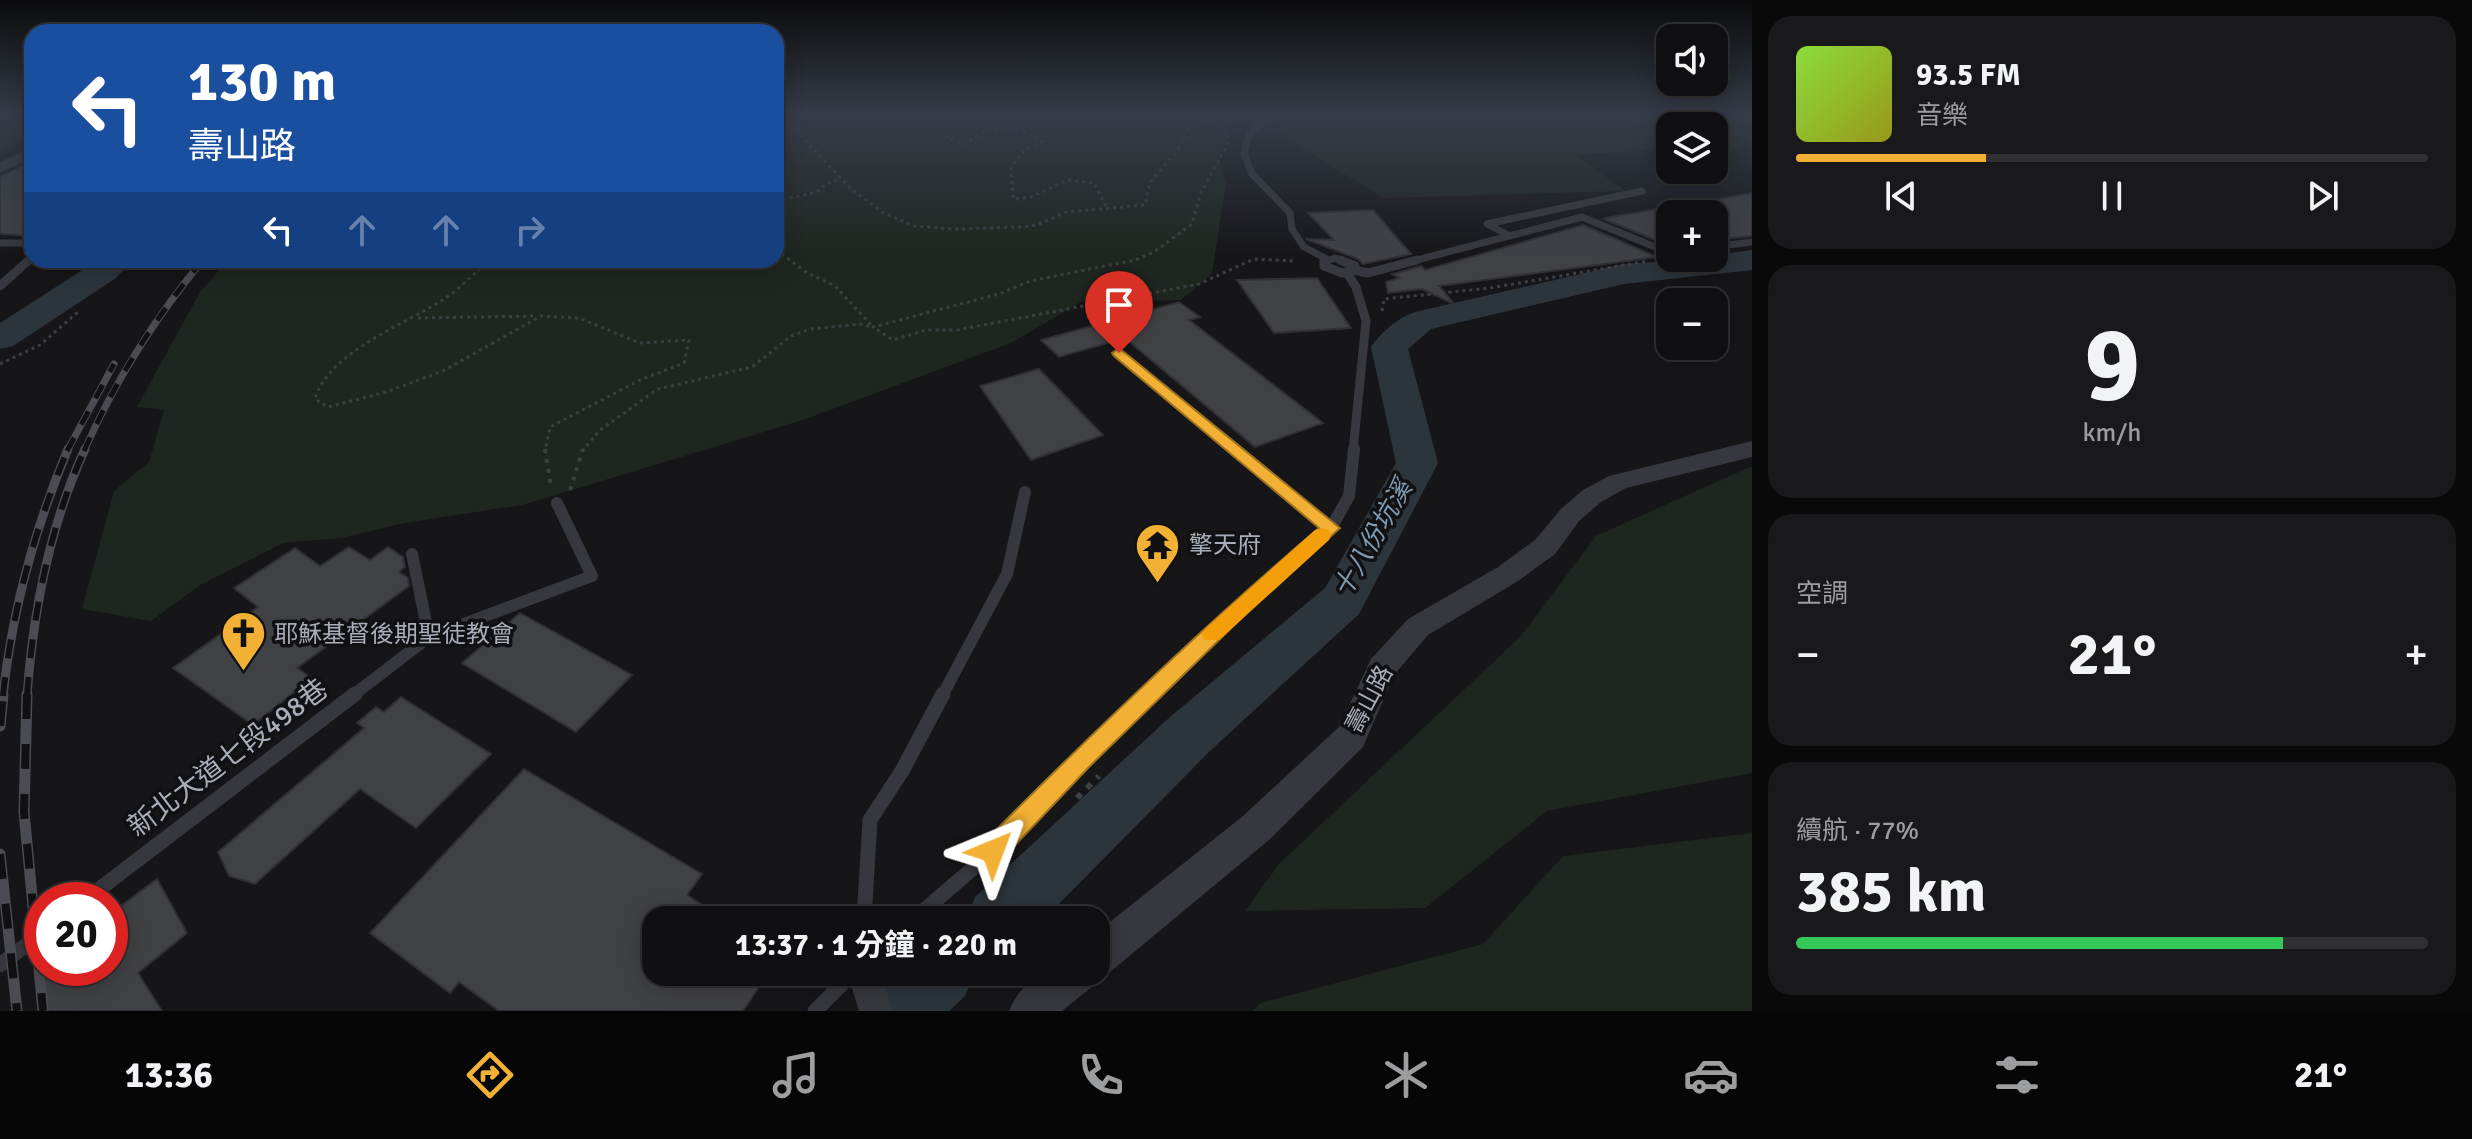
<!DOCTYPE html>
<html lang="zh-TW">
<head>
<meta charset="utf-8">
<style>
	:root { --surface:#101012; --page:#19191b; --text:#f1f3f6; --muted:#9c9d9f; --line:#303032; --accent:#f2b134 }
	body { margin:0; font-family:Signika,"Noto Sans TC",sans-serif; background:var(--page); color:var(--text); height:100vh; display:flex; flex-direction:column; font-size:30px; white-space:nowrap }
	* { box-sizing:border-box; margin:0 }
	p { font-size:26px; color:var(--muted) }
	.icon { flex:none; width:44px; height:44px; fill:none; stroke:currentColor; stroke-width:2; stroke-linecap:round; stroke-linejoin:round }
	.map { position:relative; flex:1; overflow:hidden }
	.sheet { display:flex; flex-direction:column; gap:16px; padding:16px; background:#09090a; width:720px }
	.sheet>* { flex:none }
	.banner { position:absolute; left:24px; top:24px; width:760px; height:244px; border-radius:24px; box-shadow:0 4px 20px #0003,0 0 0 2px var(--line); background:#1a4fa0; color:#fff; overflow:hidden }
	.buttons { position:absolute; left:1656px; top:24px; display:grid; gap:16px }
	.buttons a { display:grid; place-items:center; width:72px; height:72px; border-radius:16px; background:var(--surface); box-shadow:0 4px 20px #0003,0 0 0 2px var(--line); font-size:40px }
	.speed { position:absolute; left:24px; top:882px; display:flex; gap:16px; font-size:40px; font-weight:700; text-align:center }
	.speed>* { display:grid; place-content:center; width:104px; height:104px; border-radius:50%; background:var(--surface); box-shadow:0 4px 20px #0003,0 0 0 2px var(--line); line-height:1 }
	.speed .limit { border:12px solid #d22; background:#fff; color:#111 }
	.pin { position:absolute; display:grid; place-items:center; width:68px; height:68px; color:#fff; margin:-82px -34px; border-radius:50% 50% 50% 0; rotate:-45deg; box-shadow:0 0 8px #0007 }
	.pin .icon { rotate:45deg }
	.me { position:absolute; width:88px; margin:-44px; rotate:44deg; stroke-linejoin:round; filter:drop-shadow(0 0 6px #0008) }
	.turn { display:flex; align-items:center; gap:28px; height:168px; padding:0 32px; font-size:36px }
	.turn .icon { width:104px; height:104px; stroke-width:2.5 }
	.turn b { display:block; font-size:56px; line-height:68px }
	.lanes { display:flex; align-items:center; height:76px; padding:0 32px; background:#0003; justify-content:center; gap:40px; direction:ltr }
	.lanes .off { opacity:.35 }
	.big { font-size:60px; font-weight:700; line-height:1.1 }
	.sheet .card { flex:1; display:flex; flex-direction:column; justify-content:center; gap:12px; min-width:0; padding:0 28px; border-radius:24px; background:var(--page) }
	.sheet .dial { align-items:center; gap:0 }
	.dial b { font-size:104px; line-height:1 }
	.song { display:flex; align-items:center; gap:24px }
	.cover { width:96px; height:96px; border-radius:12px; background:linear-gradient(135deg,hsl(90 70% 55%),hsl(60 70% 35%)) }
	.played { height:8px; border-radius:4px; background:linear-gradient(90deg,var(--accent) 30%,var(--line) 30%) }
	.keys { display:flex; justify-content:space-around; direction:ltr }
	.heat { display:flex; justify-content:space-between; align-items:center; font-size:44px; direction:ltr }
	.charge { height:12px; border-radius:6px; background:linear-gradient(90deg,#34c759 77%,var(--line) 0) }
	.trip { position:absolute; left:642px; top:906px; width:468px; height:80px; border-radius:24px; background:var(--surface); box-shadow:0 4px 20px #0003,0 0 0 2px var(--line); font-weight:700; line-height:80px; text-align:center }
	.tab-bar { display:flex; height:128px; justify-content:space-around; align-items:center; background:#060607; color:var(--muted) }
	.tab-bar .icon { width:56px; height:56px }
	.tab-bar .selected { color:var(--accent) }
	.tab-bar b { font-size:36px; color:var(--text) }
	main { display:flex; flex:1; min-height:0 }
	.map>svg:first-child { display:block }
</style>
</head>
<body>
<main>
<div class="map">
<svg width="1752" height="1011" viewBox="0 0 1752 1011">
	<rect width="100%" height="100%" fill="#161618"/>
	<path fill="#1e261f" d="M0,115H32V136L0,151Z
		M776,115H1231L1233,117L1219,155L1226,183L1212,274L1181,300L1081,302L1011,343L800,421L522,505L404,523L342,538L283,543L200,585L151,621L82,609L114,491L149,462L164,410L137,407L200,292L228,260H776Z
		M1285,115H1752V143H1744L1717,162L1714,161V126H1670V149L1576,155L1625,191L1384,198L1290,141L1278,123Z
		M1752,466V773L1547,811L1425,908L1245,911L1279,864L1521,636L1596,536Z
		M1752,833V1011H1252L1261,1003L1483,944L1563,856Z"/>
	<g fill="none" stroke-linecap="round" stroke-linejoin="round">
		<path fill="#2c353c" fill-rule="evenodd" d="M1752,250V270L1624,284L1431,329L1408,349L1438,463L1359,614L1210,751L1043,920H966L975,897L1170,717L1325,588L1396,463L1371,347C1382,331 1401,315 1419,311L1624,264L1714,258V255Z
			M98,260H133L116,278L13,346L0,349V323Z
			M893,972H975L965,996L949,1011H893L885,992Z"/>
	</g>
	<path fill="#404145" stroke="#303034" stroke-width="2" d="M32,161V236L0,234V177Z
		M1752,193V236L1714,240V200Z
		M1670,207V246L1604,219L1611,217Z
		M1373,210L1411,254L1363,264L1358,259L1306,239L1334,240L1308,213Z
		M1583,225L1657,257L1439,286L1454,304L1422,289L1388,293L1386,282L1399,278L1392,274L1421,266L1425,270Z
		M1317,278L1351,328L1274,333L1237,280Z
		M1179,302L1200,317L1189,320L1323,423L1255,447L1125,338L1059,357L1041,340Z
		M1039,369L1103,435L1031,460L980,386Z
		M349,547L370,560L388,547L403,557L405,567L399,572L408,578L409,586L297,668L312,678L253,725L173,668L258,607L234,588L295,548L320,566Z
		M520,613L632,675L576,732L462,663Z
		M401,697L491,754L416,828L360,789L255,884L229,876L218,852L364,728L357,723L376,707L384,712Z
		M524,769L702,874L687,895L726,920H656V972H769L743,1011H499L459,982L450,993L370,933Z
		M157,879L187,933L138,973L162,1011H47L43,987L50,968H110V914Z"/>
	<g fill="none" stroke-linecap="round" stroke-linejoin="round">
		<path stroke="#3d3f44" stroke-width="3" stroke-dasharray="3 4" stroke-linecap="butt" d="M947,115L943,126L948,139L967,144C986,124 1020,126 1042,141L1024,150L1011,167L1013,199L1031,197L1068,180L1094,183L1108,210
			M776,138L796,130L849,187L882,212L914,226L955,229L1020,227L1037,225L1066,212L1145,205L1150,182L1178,150L1193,118L1213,120L1228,133L1227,145L1201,192L1192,224L1154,252L1135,260L1030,281L999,294L873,327L893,340L926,330H957L1199,284L1254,259L1294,261
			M776,201L817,192L826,184L840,179
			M776,250L806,272L835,286L873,327
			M492,260C474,271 462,288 444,299C406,324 327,353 315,399L328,407L386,392L443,371L541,316L579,318L640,343L689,340L684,363L642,379L550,427L545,451
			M479,269L503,260
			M1382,311L1384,299L1490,288L1648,261
			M418,318L537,316
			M0,364L40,345L78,312
			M582,451L600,430L658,389L752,367L791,336L811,329L860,324L872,327"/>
		<path stroke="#3d3f44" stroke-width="4" stroke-dasharray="4 6" stroke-linecap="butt" d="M545,449L551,487
			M570,490L583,449"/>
		<path stroke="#3d3f44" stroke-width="6" stroke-dasharray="6 8" stroke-linecap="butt" d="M1077,798L1099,776"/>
		<path stroke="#37383d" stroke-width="7" d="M1270,115L1249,135L1244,154L1252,174L1290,213L1292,229L1304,247L1327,259
			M1510,236L1487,224L1642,191
			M0,243H32
			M1714,247L1752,242
			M26,262L32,257
			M1324,262L1335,258L1345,262
			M1409,262L1582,217L1670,253"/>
		<path stroke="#37383d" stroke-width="9" d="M1324,260V266L1342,273L1354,270L1355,266L1340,260
			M1354,270L1368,273L1417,260
			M1347,273L1356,287L1366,321L1353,451
			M0,286L29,260
			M1119,353L1238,451"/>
		<path stroke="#37383d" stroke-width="12" d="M1235,449L1331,528
			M412,554L429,637
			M352,696L429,637L592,576L557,503
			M942,696L1007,574L1025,492
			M1148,696L1252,596L1331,528L1349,496L1354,449"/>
		<path stroke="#37383d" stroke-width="15" d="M85,900L355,694
			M864,920L870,820L902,771L943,694
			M913,920L993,851L1150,694
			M0,965L42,933
			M815,1011L854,972"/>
		<path fill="#37383d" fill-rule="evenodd" d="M847,972H881L893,1011H859Z"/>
		<path fill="#37383d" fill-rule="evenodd" d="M32,147V158L0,173V162Z
			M1752,441V457L1626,488L1601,502L1579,521L1555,554L1518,581L1428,635L1394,675L1363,747L1269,840L1110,972L1097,977L1093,986L1062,1011H1009C1026,969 1058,972 1096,972V933L1243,816L1339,727L1371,659L1408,619L1498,567L1535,540L1561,509L1583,490L1609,476Z"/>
		<defs>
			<path id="rail-far2" d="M67,451L114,364
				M84,451C115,381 154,319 203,260"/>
			<path id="rail-far1" d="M3,696C12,610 35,528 68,449
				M27,696C33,612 50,525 85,449"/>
			<path id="rail" d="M27,694L24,812L43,1011
				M0,726L3,694
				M0,854L17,1011"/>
		</defs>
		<use href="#rail-far2" stroke="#4a4c52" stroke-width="7"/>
		<use href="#rail-far1" stroke="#4a4c52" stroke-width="9"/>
		<use href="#rail" stroke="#4a4c52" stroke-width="11"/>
		<use href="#rail-far2" stroke="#111113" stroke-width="5" stroke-dasharray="15" stroke-linecap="butt"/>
		<use href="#rail-far1" stroke="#111113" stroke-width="6" stroke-dasharray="19" stroke-linecap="butt"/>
		<use href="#rail" stroke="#111113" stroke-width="8" stroke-dasharray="25" stroke-linecap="butt"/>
	</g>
	<linearGradient id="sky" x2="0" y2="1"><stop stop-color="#0c0c0d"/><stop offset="0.45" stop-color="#363c48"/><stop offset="1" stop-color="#363c48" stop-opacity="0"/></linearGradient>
	<rect width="1752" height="257" fill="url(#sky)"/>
	<path fill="#f2b134" stroke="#9d7322" stroke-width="2" d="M1119,348L1340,528L1259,601L1089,767L1002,859L993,863L984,859L981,851L984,842C1092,733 1202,627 1319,528L1114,356L1112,353Z"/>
	<path fill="#f59e0b" d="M1322,528L1329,530L1331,535L1329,540L1219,640H1205L1201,634L1205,629L1315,530Z"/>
	<defs>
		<symbol id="temple-pin" viewBox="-11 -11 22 30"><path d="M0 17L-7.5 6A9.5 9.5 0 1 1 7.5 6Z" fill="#f2b134" stroke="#111113"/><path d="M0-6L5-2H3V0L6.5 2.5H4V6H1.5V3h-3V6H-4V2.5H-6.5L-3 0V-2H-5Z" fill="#111"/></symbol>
		<symbol id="church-pin" viewBox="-11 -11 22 30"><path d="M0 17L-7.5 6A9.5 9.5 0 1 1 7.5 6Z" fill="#f2b134" stroke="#111113"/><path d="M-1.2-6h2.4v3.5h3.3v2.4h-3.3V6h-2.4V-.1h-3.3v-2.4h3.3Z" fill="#111"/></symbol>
	</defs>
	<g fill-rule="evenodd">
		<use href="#temple-pin" x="1132" y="520" width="51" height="69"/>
		<use href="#church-pin" x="218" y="608" width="51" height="69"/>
	</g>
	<g text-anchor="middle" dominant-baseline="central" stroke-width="7" stroke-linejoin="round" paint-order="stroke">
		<g font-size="24" fill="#a8adb8" stroke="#111113" text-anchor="start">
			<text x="1189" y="545">擎天府</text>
			<text x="274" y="634">耶穌基督後期聖徒教會</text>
		</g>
		<g font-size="24" fill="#a8adb8" stroke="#111113">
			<text transform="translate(1369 699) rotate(-62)">壽山路</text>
		</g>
		<g font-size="26" font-style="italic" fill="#7f9bb3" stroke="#111113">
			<text transform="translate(1373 539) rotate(-60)">十八份坑溪</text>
		</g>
		<g font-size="28" fill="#a8adb8" stroke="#111113">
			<text transform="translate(228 758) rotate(-37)">新北大道七段498巷</text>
		</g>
	</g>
</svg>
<div class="buttons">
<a><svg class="icon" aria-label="sound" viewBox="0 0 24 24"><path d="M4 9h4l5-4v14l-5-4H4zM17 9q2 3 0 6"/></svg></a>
<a><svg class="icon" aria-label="layers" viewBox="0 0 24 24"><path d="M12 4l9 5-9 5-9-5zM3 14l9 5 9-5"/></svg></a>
<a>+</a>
<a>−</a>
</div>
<div class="speed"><div class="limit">20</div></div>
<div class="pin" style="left:1119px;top:353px;background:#d93025"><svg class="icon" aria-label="arrive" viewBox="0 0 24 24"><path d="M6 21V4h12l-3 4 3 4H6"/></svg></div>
<svg class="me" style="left:993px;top:851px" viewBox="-20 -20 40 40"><path d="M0-17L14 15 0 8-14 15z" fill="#f2b134" stroke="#fff" stroke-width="4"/></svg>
<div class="trip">13:37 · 1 分鐘 · 220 m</div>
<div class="banner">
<div class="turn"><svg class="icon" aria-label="left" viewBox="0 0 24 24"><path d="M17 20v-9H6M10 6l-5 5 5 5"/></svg><div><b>130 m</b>壽山路</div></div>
<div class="lanes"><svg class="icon" aria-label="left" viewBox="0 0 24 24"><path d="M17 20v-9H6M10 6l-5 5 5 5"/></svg><svg class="icon off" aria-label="ahead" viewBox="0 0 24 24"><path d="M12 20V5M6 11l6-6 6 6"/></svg><svg class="icon off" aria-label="ahead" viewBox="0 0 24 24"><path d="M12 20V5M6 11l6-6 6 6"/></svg><svg class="icon off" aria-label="right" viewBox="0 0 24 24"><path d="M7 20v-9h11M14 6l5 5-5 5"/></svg></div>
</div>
</div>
<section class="sheet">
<div class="card">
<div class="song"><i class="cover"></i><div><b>93.5 FM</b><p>音樂</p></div></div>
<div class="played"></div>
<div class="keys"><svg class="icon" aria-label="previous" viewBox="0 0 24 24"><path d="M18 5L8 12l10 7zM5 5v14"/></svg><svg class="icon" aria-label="pause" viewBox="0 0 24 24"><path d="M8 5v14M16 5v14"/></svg><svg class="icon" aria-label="next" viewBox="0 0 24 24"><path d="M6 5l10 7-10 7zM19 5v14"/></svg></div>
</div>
<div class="card dial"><b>9</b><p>km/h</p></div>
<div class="card"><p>空調</p>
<div class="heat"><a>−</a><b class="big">21°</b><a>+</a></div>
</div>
<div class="card"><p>續航 · 77%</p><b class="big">385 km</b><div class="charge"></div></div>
</section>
</main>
<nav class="tab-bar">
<b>13:36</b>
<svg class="icon selected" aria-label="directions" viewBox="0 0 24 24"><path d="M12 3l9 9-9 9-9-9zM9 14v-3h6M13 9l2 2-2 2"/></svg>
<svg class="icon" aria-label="music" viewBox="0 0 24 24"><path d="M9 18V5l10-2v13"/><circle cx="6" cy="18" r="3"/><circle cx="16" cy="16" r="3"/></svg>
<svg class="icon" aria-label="phone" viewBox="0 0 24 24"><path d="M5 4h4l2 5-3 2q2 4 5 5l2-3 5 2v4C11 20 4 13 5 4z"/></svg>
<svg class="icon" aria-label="climate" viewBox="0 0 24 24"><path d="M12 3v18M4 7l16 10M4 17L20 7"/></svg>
<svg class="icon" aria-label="car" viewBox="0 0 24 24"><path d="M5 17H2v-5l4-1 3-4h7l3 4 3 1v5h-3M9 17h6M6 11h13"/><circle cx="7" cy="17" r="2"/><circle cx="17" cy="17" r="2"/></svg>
<svg class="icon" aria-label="filters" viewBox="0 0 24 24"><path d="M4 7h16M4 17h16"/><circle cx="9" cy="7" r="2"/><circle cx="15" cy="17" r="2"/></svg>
<b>21°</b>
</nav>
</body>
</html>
